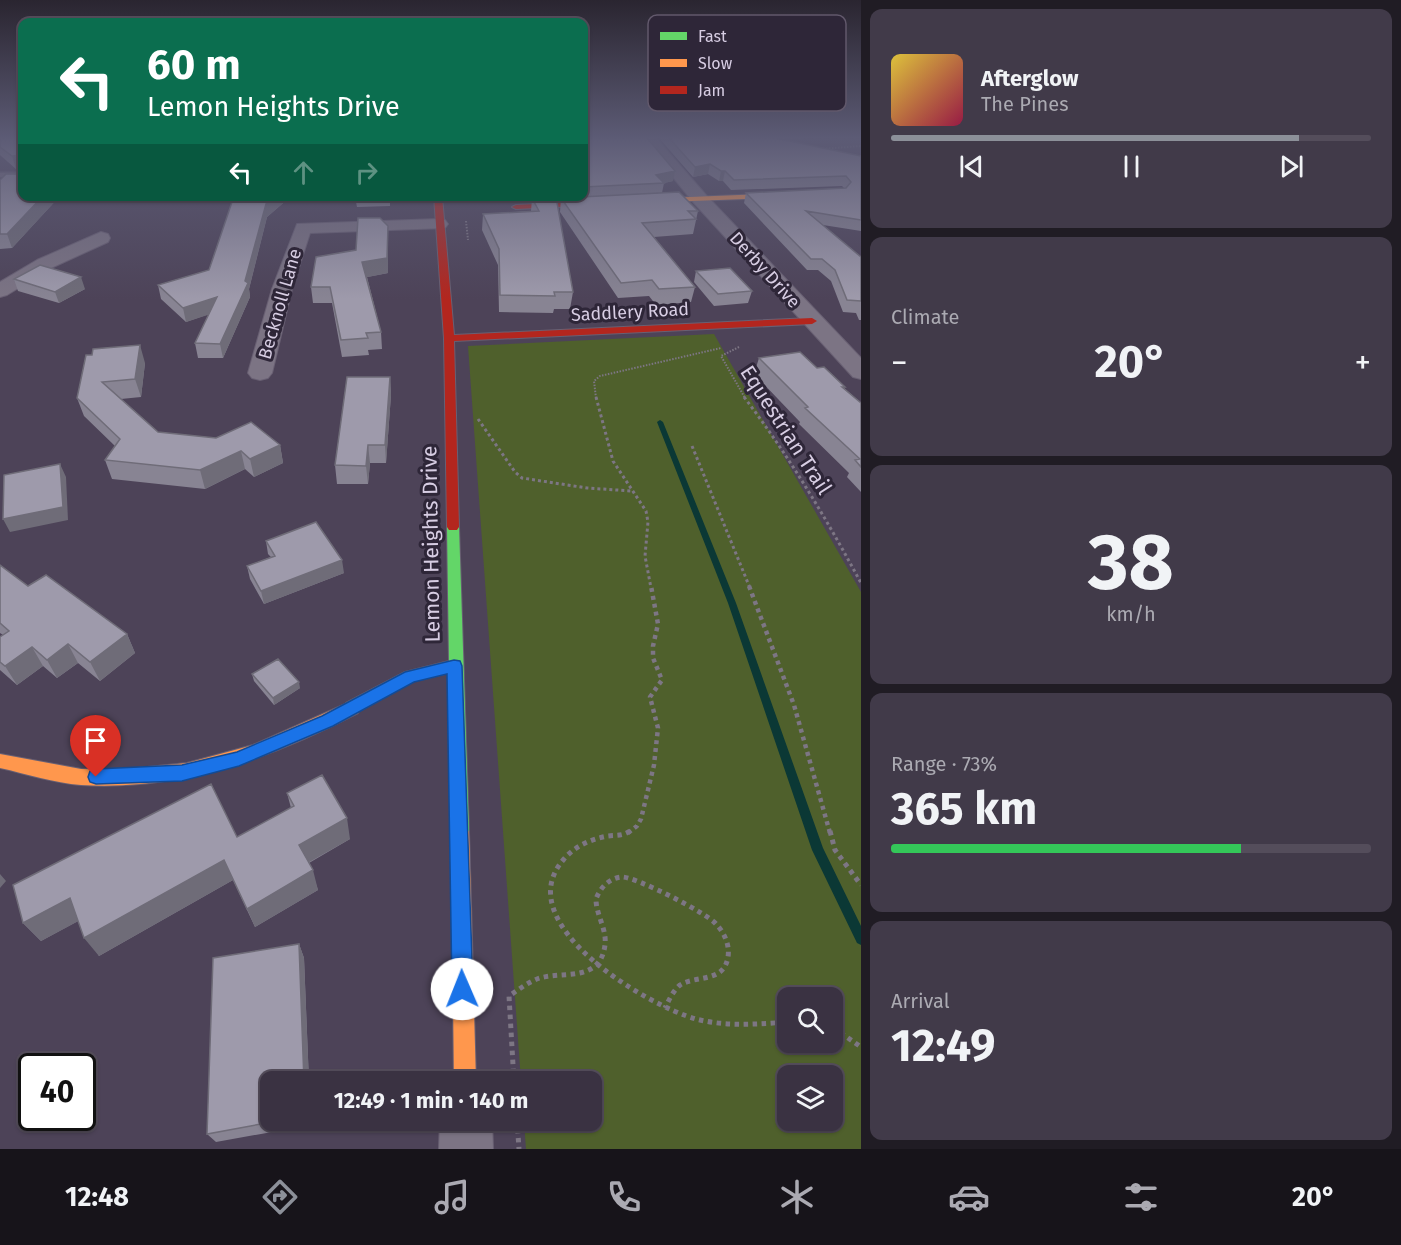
<!DOCTYPE html>
<html lang="en">
<head>
<meta charset="utf-8">
<style>
	:root { --surface:#3a3242; --page:#413a49; --text:#f1f3f6; --muted:#abaab2; --line:#544d5b; --accent:#8c9099 }
	body { margin:0; font-family:"Fira Sans",sans-serif; background:var(--page); color:var(--text); height:100vh; display:flex; flex-direction:column; font-size:22px; white-space:nowrap }
	* { box-sizing:border-box; margin:0 }
	p { font-size:20px; color:var(--muted) }
	.icon { flex:none; width:33px; height:33px; fill:none; stroke:currentColor; stroke-width:2; stroke-linecap:round; stroke-linejoin:round }
	.map { position:relative; flex:1; overflow:hidden }
	.sheet { display:flex; flex-direction:column; gap:9px; padding:9px; background:#201c24; width:540px }
	.sheet>* { flex:none }
	.guide { position:absolute; left:18px; top:18px; width:570px; height:183px; border-radius:12px; box-shadow:0 2px 4px #0004,0 0 0 2px var(--line); background:#0b6e4f; color:#fff; overflow:hidden }
	.buttons { position:absolute; left:777px; top:987px; display:grid; gap:12px }
	.buttons a { display:grid; place-items:center; width:66px; height:66px; border-radius:12px; background:var(--surface); box-shadow:0 2px 4px #0004,0 0 0 2px var(--line); font-size:30px }
	.speed { position:absolute; left:18px; top:1053px; display:flex; gap:12px; font-size:30px; font-weight:700; text-align:center }
	.speed>* { display:grid; place-content:center; width:78px; height:78px; border-radius:50%; background:var(--surface); box-shadow:0 2px 4px #0004,0 0 0 2px var(--line); line-height:1 }
	.speed .limit { border:3px solid #111; border-radius:9px; background:#fff; color:#111 }
	.pin { position:absolute; display:grid; place-items:center; width:51px; height:51px; color:#fff; margin:-62px -26px; border-radius:50% 50% 50% 0; rotate:-45deg; box-shadow:0 0 6px #0007 }
	.pin .icon { rotate:45deg }
	.me { position:absolute; width:66px; margin:-33px; rotate:359deg; stroke-linejoin:round; filter:drop-shadow(0 0 4px #0008) }
	.turn { display:flex; align-items:center; gap:21px; height:126px; padding:0 30px; font-size:27px }
	.turn .icon { width:78px; height:78px; stroke-width:2.5 }
	.turn b { display:block; font-size:42px; line-height:51px }
	.lanes { display:flex; align-items:center; height:57px; padding:0 30px; background:#0003; justify-content:center; gap:30px; direction:ltr }
	.lanes .off { opacity:.35 }
	.big { font-size:45px; font-weight:700; line-height:1.1 }
	.sheet .widget { flex:1; display:flex; flex-direction:column; justify-content:center; gap:9px; min-width:0; padding:0 21px; border-radius:12px; background:var(--page) }
	.sheet .dial { align-items:center; gap:0 }
	.dial b { font-size:78px; line-height:1 }
	.song { display:flex; align-items:center; gap:18px }
	.cover { width:72px; height:72px; border-radius:9px; background:linear-gradient(135deg,hsl(50 70% 55%),hsl(340 70% 35%)) }
	.played { height:6px; border-radius:3px; background:linear-gradient(90deg,var(--accent) 85%,var(--line) 85%) }
	.keys { display:flex; justify-content:space-around; direction:ltr }
	.heat { display:flex; justify-content:space-between; align-items:center; font-size:33px; direction:ltr }
	.charge { height:9px; border-radius:4px; background:linear-gradient(90deg,#34c759 73%,var(--line) 0) }
	.trip { position:absolute; left:260px; top:1071px; width:342px; height:60px; border-radius:12px; background:var(--surface); box-shadow:0 2px 4px #0004,0 0 0 2px var(--line); font-weight:700; line-height:60px; text-align:center }
	.tab-bar { display:flex; height:96px; justify-content:space-around; align-items:center; background:#17141a; color:var(--muted) }
	.tab-bar .icon { width:42px; height:42px }
	.tab-bar .active { color:var(--accent) }
	.tab-bar b { font-size:27px; color:var(--text) }
	main { display:flex; flex:1; min-height:0 }
	.map>svg:first-child { display:block }
</style>
</head>
<body>
<main>
<div class="map">
<svg width="861" height="1149" viewBox="0 0 861 1149">
	<rect width="100%" height="100%" fill="#4d4358"/>
	<path fill="#4f602c" fill-rule="evenodd" d="M714,334L861,592V1149H526L524,1121L591,1120V1082L521,1081L468,346ZM788,998H832V1042H788ZM788,1076H832V1120H788Z"/>
	<g fill="none" stroke-linecap="round" stroke-linejoin="round">
		<path fill="#0b3835" fill-rule="evenodd" d="M660,420L663,422L736,603L823,848L861,926V945L857,943L812,850L728,603L657,422Z"/>
		<defs>
			<path id="lane" d="M0,173H22V177H0Z"/>
			<path id="street" d="M641,138H656L706,195L861,358V379L853,377L694,203Z
				M439,219L445,220L448,224L445,228L310,233L292,289L272,373L268,378L260,380L252,378L248,373L272,289L297,224Z
				M101,232L108,234L110,238L108,242L51,268L7,295L0,297V282L37,260Z
				M440,1120H492L493,1149H439Z"/>
			<path id="fast" d="M453,523L459,527L469,832L466,838L460,840L454,838L451,832L449,673L414,681L352,715L346,713L344,708L346,703L405,672L449,661L447,527Z"/>
			<path id="slow" d="M790,193H793V197L640,203L636,201L640,199Z
				M352,701L358,703L360,708L358,713C271,758 180,791 81,785C54,783 27,774 0,768V754L81,769L118,770L187,763L253,745Z
				M460,824L466,826L469,832L476,1082H454L451,832L454,826Z"/>
			<path id="jam" d="M434,196H442L454,335L812,318L817,321L812,324L454,341L459,527L457,530H449L447,527L444,338Z
				M577,202L581,204L580,206L516,209L512,207L516,205Z"/>
		</defs>
		<use href="#lane" stroke="#696073" stroke-width="3"/>
		<use href="#street" stroke="#696073" stroke-width="2"/>
		<use href="#fast" stroke="#696073" stroke-width="2"/>
		<use href="#slow" stroke="#696073" stroke-width="2"/>
		<use href="#jam" stroke="#696073" stroke-width="2"/>
		<path stroke="#7d7684" stroke-width="2" stroke-dasharray="1.5 1.5" stroke-linecap="butt" d="M820,149L861,146
			M466,221L468,240
			M739,347L721,356L745,398
			M596,398L594,381L600,376L721,348"/>
		<path stroke="#7d7684" stroke-width="3" stroke-dasharray="3 3" stroke-linecap="butt" d="M596,397L613,461L646,511L648,522L645,556L651,588
			M744,397C789,456 826,518 861,583
			M478,419L515,472L522,478L587,488L632,491
			M692,446L750,588"/>
		<path stroke="#7d7684" stroke-width="4.5" stroke-dasharray="4 4" stroke-linecap="butt" d="M749,586L794,705L830,833
			M628,833L637,826L641,819L654,765L658,728L650,697L662,680L653,658V646L658,624L651,586"/>
		<path stroke="#7d7684" stroke-width="5" stroke-dasharray="4.5 4.5" stroke-linecap="butt" d="M630,831C623,836 616,835 608,836C591,839 575,846 564,859C507,923 646,1005 696,1019C726,1027 758,1024 788,1022
			M830,831L835,850L861,885
			M832,1030L838,1031L861,1047
			M514,1082L509,996C518,990 527,983 537,979C561,970 600,984 605,945C607,929 596,915 596,899C600,888 609,878 622,877C636,877 707,913 716,924C724,932 730,945 728,957C724,983 696,975 680,985C673,991 669,1000 665,1008
			M517,1120L519,1149"/>
		<use href="#lane" fill="#7c7484" fill-rule="evenodd"/>
		<use href="#street" fill="#7c7484" fill-rule="evenodd"/>
		<use href="#fast" fill="#63d668" fill-rule="evenodd"/>
		<use href="#slow" fill="#ff974d" fill-rule="evenodd"/>
		<use href="#jam" fill="#b3261e" fill-rule="evenodd"/>
	</g>
	<path fill="#888493" d="M0,138H22L16,169L0,155Z
		M584,138L673,181L664,183L662,193L556,198L573,292L570,309H554L553,313L499,312L498,265L482,230L483,214L531,211L532,199H523L521,196H584Z
		M659,138H804L785,140L861,156V231L823,225L861,257V320H859L856,313L843,312L831,281L818,270H807L744,203L746,193L844,188L842,186L731,190L723,181H719L708,174L693,177Z
		M0,180L22,196H60L12,248L0,249Z
		M234,196H300L297,199L289,198L267,217L249,289L250,297L223,358H198L195,343L209,314L186,322L161,299L158,285L209,270Z
		M333,196H390V206L357,207L356,202L334,203Z
		M561,198L698,211L693,234L654,237L695,287L691,302L656,305L649,296L618,298L560,212Z
		M388,242V273L367,277L381,332L382,349L368,350L369,355L342,357L332,303H313L311,287Z
		M696,271L752,291L748,303L714,306L694,282Z
		M14,279L85,289L59,303L18,291Z
		M86,355L145,363L141,397L121,399L158,432L280,445L283,463L254,477L245,469L205,489L112,479L105,460L115,446L84,416L77,398Z
		M759,358L817,368L844,388L861,403V492L847,477L849,473L799,424L800,422L754,374Z
		M390,377L391,395L386,463H370L368,484H337L335,465Z
		M266,541L344,573L264,604L250,579L247,566L271,557L268,554Z
		M0,565L28,586L127,634L135,653L100,681L78,663L57,678L43,666L17,685L0,670V637L3,635L0,633Z
		M252,674L300,688L274,705L254,681Z
		M287,793L350,839L309,863L318,890L255,927L233,880L99,956L78,921L41,941L23,923L237,837L291,808Z
		M299,944L304,958L309,1082H270V1120H310L311,1125L216,1142L207,1134Z"/>
	<path fill="#6f6c78" d="M757,138H804L756,144Z
		M22,155V168L16,169L12,156Z
		M710,164L708,174L693,177L695,167Z
		M675,171L673,181L664,183L656,175Z
		M721,171H725L723,181H719Z
		M43,196H60L12,248L7,234Z
		M274,196H288L289,198L267,217L249,289L250,297L223,358L220,344L245,281L266,204Z
		M388,226V273L363,278L362,262Z
		M81,277L85,289L59,303L55,292Z
		M217,297L220,311L186,322L183,308Z
		M140,345L145,363L141,397L135,379Z
		M390,377L391,395L386,463L385,445Z
		M280,445L283,463L254,477L250,459Z
		M368,445L370,463L368,484L366,466Z
		M241,451L245,469L205,489L200,470Z
		M60,464L66,477L68,520L10,532L3,519Z
		M342,560L344,573L264,604L261,591Z
		M127,634L135,653L100,681L90,662Z
		M68,644L78,663L57,678L47,660Z
		M32,647L43,666L17,685L5,666Z
		M299,682L300,688L274,705L273,698Z
		M347,818L350,839L304,865L299,845Z
		M224,860L233,880L99,956L84,938Z
		M313,870L318,890L255,927L247,909Z
		M0,874L6,881L0,888Z
		M70,898L86,917L41,941L23,923Z
		M299,944L304,958L309,1082H304Z"/>
	<path fill="#9e9aab" stroke="#6f6c78" stroke-width="1.5" d="M0,138H22V155L12,156L0,147Z
		M584,138H647L675,171L656,175L664,183L584,187Z
		M669,138H775L861,156V220L806,211L861,257V301L847,300L835,270L822,259H811L746,193L846,188L851,182L846,176L734,180L725,171H721L710,164L695,167Z
		M6,174H22V196H43L7,234H0V180Z
		M679,192L698,211H688L696,219L642,223L695,287L659,289L652,280L621,283L561,198Z
		M234,196H274L266,204L245,281L248,283L220,344L195,343L217,297L183,308L158,285L209,270Z
		M556,197L573,292H554L555,296L500,295L499,249L483,214L539,211L532,198Z
		M358,218H380L388,226L387,258L362,262L381,332L366,333L368,338L341,340L330,287H311L316,257L356,250Z
		M40,265L81,277L55,292L14,279Z
		M730,268L752,291L718,294L696,271Z
		M140,345L135,379L102,382L158,432L216,438L251,422L280,445L250,459L241,451L200,470L105,460L120,439L77,398L86,355H92L93,349Z
		M800,352L817,368L824,367L845,387H842L861,403V467L855,460L860,459L805,408L808,407L759,358Z
		M347,377H390L385,445H368L366,466L335,465Z
		M60,464L63,507L3,519L4,475Z
		M316,522L342,560L261,591L247,566L275,556L266,541Z
		M0,565L28,586L46,575L127,634L90,662L68,644L47,660L32,647L5,666L0,662V637L9,631L0,623Z
		M278,659L299,682L273,698L252,674Z
		M322,775L347,818L299,845L313,870L247,909L224,860L84,938L70,898L23,923L13,885L211,784L237,837L294,806L287,793Z
		M299,944L304,1082H270V1120H283L207,1134L213,958Z"/>
	<linearGradient id="sky" x2="0" y2="1"><stop stop-color="#2a2530"/><stop offset="0.46" stop-color="#5c5b75"/><stop offset="1" stop-color="#5c5b75" stop-opacity="0"/></linearGradient>
	<rect width="861" height="299" fill="url(#sky)"/>
	<path fill="#1a73e8" stroke="#114b97" stroke-width="1.5" d="M454,660L460,661L462,666L473,989L470,996L462,999L455,996L452,989L447,674L414,682L333,726L239,766L182,781L96,784L90,782L88,777L90,771L96,769L182,765L237,752L322,716L405,672Z"/>
	<g text-anchor="middle" dominant-baseline="central" stroke-width="6" stroke-linejoin="round" paint-order="stroke">
		<g font-size="18" fill="#d7cde3" stroke="#2e2638">
			<text transform="translate(765 270) rotate(48)">Derby Drive</text>
			<text transform="translate(280 304) rotate(-74)">Becknoll Lane</text>
			<text transform="translate(630 312) rotate(-3)">Saddlery Road</text>
		</g>
		<g font-size="21" fill="#d7cde3" stroke="#2e2638">
			<text transform="translate(786 430) rotate(57)">Equestrian Trail</text>
			<text transform="translate(431 544) rotate(-91)">Lemon Heights Drive</text>
		</g>
	</g>
	<rect x="648" y="15" width="198" height="96" rx="9" fill="#2e2638" stroke="#61586b" stroke-width="1.5"/>
	<rect x="660" y="32" width="27" height="8" fill="#63d668"/>
	<rect x="660" y="59" width="27" height="8" fill="#ff974d"/>
	<rect x="660" y="86" width="27" height="8" fill="#b3261e"/>
	<g font-size="16" fill="#d7cde3">
		<text x="698" y="42">Fast</text>
		<text x="698" y="69">Slow</text>
		<text x="698" y="96">Jam</text>
	</g>
</svg>
<div class="buttons">
<a><svg class="icon" aria-label="search" viewBox="0 0 24 24"><circle cx="10" cy="10" r="6"/><path d="M15 15l6 6"/></svg></a>
<a><svg class="icon" aria-label="layers" viewBox="0 0 24 24"><path d="M12 4l9 5-9 5-9-5zM3 14l9 5 9-5"/></svg></a>
</div>
<div class="speed"><div class="limit">40</div></div>
<div class="pin" style="left:96px;top:777px;background:#d93025"><svg class="icon" aria-label="arrive" viewBox="0 0 24 24"><path d="M6 21V4h12l-3 4 3 4H6"/></svg></div>
<svg class="me" style="left:462px;top:989px" viewBox="-20 -20 40 40"><circle r="19" fill="#fff"/><path d="M0-13L10 11 0 6-10 11z" fill="#1a73e8"/></svg>
<div class="trip">12:49 · 1 min · 140 m</div>
<div class="guide">
<div class="turn"><svg class="icon" aria-label="left" viewBox="0 0 24 24"><path d="M17 20v-9H6M10 6l-5 5 5 5"/></svg><div><b>60 m</b>Lemon Heights Drive</div></div>
<div class="lanes"><svg class="icon" aria-label="left" viewBox="0 0 24 24"><path d="M17 20v-9H6M10 6l-5 5 5 5"/></svg><svg class="icon off" aria-label="ahead" viewBox="0 0 24 24"><path d="M12 20V5M6 11l6-6 6 6"/></svg><svg class="icon off" aria-label="right" viewBox="0 0 24 24"><path d="M7 20v-9h11M14 6l5 5-5 5"/></svg></div>
</div>
</div>
<section class="sheet">
<div class="widget">
<div class="song"><i class="cover"></i><div><b>Afterglow</b><p>The Pines</p></div></div>
<div class="played"></div>
<div class="keys"><svg class="icon" aria-label="previous" viewBox="0 0 24 24"><path d="M18 5L8 12l10 7zM5 5v14"/></svg><svg class="icon" aria-label="pause" viewBox="0 0 24 24"><path d="M8 5v14M16 5v14"/></svg><svg class="icon" aria-label="next" viewBox="0 0 24 24"><path d="M6 5l10 7-10 7zM19 5v14"/></svg></div>
</div>
<div class="widget"><p>Climate</p>
<div class="heat"><a>−</a><b class="big">20°</b><a>+</a></div>
</div>
<div class="widget dial"><b>38</b><p>km/h</p></div>
<div class="widget"><p>Range · 73%</p><b class="big">365 km</b><div class="charge"></div></div>
<div class="widget"><p>Arrival</p><b class="big">12:49</b></div>
</section>
</main>
<nav class="tab-bar">
<b>12:48</b>
<svg class="icon active" aria-label="directions" viewBox="0 0 24 24"><path d="M12 3l9 9-9 9-9-9zM9 14v-3h6M13 9l2 2-2 2"/></svg>
<svg class="icon" aria-label="music" viewBox="0 0 24 24"><path d="M9 18V5l10-2v13"/><circle cx="6" cy="18" r="3"/><circle cx="16" cy="16" r="3"/></svg>
<svg class="icon" aria-label="phone" viewBox="0 0 24 24"><path d="M5 4h4l2 5-3 2q2 4 5 5l2-3 5 2v4C11 20 4 13 5 4z"/></svg>
<svg class="icon" aria-label="climate" viewBox="0 0 24 24"><path d="M12 3v18M4 7l16 10M4 17L20 7"/></svg>
<svg class="icon" aria-label="car" viewBox="0 0 24 24"><path d="M5 17H2v-5l4-1 3-4h7l3 4 3 1v5h-3M9 17h6M6 11h13"/><circle cx="7" cy="17" r="2"/><circle cx="17" cy="17" r="2"/></svg>
<svg class="icon" aria-label="filters" viewBox="0 0 24 24"><path d="M4 7h16M4 17h16"/><circle cx="9" cy="7" r="2"/><circle cx="15" cy="17" r="2"/></svg>
<b>20°</b>
</nav>
</body>
</html>
